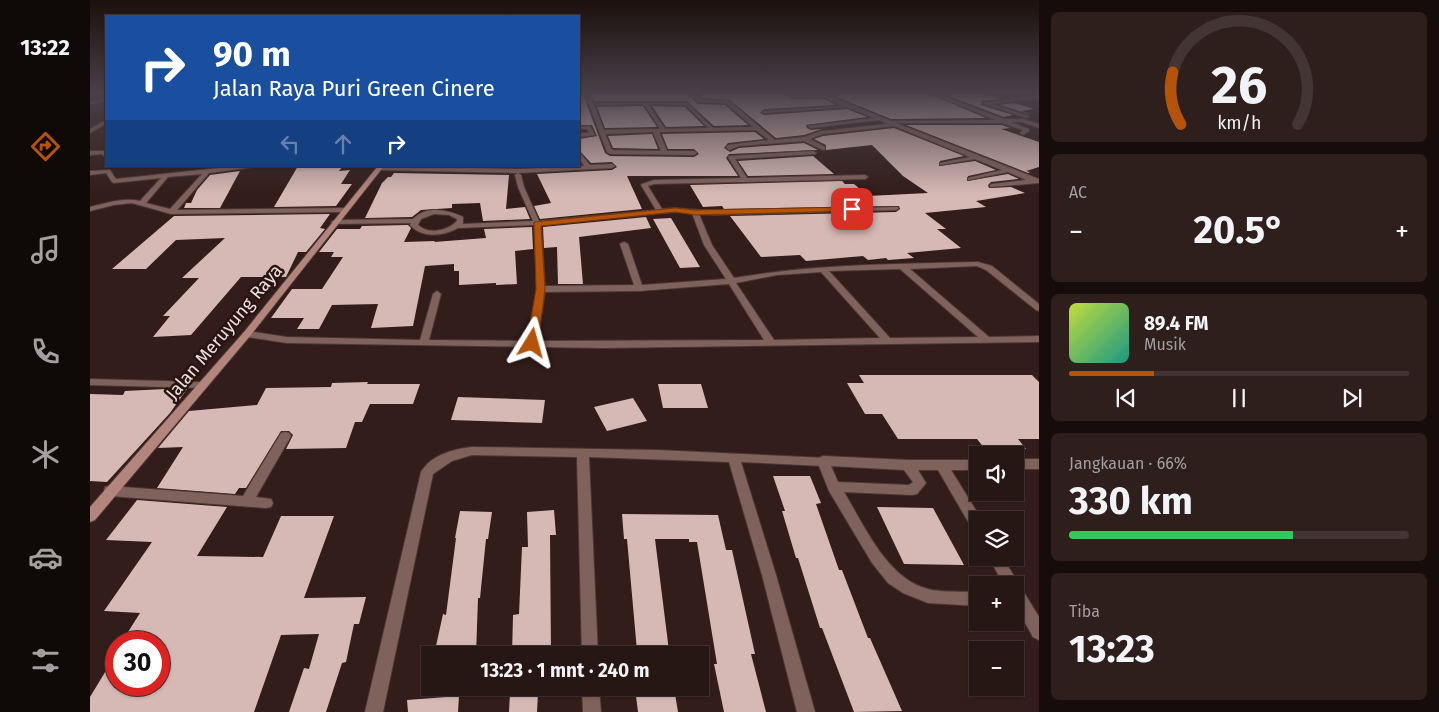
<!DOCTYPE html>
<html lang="id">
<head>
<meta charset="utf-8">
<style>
	:root { --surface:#261614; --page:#2e1f1d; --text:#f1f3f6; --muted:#a49fa0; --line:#423534; --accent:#b45309 }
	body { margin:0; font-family:"Fira Sans",sans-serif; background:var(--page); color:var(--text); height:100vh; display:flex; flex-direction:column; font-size:19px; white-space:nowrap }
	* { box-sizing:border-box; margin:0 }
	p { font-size:16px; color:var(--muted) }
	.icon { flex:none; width:28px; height:28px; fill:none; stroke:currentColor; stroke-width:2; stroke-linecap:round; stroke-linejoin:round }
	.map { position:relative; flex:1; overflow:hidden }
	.drawer { display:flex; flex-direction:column; gap:12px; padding:12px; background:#150c0b; width:400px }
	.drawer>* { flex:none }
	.guide { position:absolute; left:15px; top:15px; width:475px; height:152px; border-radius:0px; box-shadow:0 1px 4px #0004,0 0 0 1px var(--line); background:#1a4fa0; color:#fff; overflow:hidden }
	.tools { position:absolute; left:879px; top:446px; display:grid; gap:10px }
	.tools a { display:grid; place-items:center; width:55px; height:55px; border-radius:0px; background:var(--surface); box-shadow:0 1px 4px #0004,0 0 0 1px var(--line); font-size:25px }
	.speed { position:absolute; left:15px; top:631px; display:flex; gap:10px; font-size:25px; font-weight:700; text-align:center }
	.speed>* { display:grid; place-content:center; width:65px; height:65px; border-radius:50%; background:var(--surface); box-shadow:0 1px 4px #0004,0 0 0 1px var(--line); line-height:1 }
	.speed .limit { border:8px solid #d22; background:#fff; color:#111 }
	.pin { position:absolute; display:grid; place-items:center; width:42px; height:42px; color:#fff; margin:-21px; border-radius:10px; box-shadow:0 2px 8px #0006 }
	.me { position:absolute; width:55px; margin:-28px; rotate:8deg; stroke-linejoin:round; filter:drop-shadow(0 0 4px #0008) }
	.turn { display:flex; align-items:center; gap:18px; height:105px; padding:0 25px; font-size:22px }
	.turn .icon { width:65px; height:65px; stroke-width:2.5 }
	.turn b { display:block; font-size:35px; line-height:42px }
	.lanes { display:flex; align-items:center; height:48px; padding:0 25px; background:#0003; justify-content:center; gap:25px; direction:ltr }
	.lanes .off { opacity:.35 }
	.big { font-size:38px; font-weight:700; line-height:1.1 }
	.drawer .widget { flex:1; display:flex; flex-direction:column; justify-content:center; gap:8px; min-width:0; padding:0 18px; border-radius:8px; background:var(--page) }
	.drawer .dial { align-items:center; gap:0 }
	.dial svg { height:130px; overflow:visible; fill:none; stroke:var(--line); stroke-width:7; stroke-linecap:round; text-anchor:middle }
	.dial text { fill:var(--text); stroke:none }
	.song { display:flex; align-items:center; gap:15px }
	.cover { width:60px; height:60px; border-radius:8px; background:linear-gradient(135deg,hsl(70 70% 55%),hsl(170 70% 35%)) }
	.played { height:5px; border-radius:2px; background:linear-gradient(90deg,var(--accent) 25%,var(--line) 25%) }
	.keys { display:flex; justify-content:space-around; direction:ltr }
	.heat { display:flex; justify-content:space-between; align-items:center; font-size:28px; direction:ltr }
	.charge { height:8px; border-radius:4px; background:linear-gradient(90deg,#34c759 66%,var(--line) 0) }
	.trip { position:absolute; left:331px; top:646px; width:288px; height:50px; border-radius:0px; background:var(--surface); box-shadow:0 1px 4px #0004,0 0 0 1px var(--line); font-weight:700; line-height:50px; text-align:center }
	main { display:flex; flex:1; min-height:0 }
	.tab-bar { display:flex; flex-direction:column; width:90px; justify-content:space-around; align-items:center; background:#0f0908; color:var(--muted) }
	.tab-bar .icon { width:35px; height:35px }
	.tab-bar .selected { color:var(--accent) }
	.tab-bar b { font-size:22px; color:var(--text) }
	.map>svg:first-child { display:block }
</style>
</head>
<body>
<main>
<nav class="tab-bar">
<b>13:22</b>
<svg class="icon selected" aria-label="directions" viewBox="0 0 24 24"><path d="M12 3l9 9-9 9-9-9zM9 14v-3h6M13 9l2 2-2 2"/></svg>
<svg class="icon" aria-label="music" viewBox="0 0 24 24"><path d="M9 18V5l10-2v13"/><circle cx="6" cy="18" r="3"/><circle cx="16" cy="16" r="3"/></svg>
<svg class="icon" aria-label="phone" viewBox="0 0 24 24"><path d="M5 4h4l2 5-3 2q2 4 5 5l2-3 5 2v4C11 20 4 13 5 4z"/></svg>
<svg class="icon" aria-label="climate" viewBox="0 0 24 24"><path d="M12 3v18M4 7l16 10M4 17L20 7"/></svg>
<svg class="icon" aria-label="car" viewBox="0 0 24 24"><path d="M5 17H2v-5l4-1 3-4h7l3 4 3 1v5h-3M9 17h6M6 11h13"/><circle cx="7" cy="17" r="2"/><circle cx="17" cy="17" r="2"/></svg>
<svg class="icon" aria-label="filters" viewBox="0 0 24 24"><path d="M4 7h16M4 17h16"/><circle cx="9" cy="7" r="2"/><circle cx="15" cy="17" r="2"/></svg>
</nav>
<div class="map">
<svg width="949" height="712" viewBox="0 0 949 712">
	<rect width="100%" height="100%" fill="#321d1a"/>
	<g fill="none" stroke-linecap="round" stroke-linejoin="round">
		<path stroke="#001915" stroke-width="3" d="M0,104L16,101"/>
	</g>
	<path fill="#d6b9b4" d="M489,94H493L515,153L520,156L604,157L609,154L604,149H578L572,134L665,132L674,139L638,143L634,148L640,152L649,148L714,143L728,150L639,154L636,158L648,176H537L552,209L450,219L444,206L461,203L447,174L522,170L527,167L522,162L501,163L489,150V139L507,136L502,125H489Z
		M501,94H597L608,104L635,105L658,125L624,126L597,101H504Z
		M607,94H704L701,95L699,99H735L746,105L674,109L670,113L674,115L757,109L777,117L716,125L717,128L721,130L791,123L732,129L714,135L686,138L640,100L612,98Z
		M740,94H840L896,118L801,119Z
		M853,94H896L911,99L892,101L891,105L923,115L914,117Z
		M924,103L944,109L931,111L940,114H939L910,105Z
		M553,106L567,127L515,128L507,107Z
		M562,106L595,107L614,126L576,127Z
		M816,125H912L920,128L911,129L949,142V167L936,171L940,172L938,173Z
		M804,128L874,156L850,161L849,166L885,161L906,170L878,176L877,181L918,174L929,179L901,182L898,185L899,188L921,187L935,193L886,201L896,207L835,213L856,229H847L871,248L817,253L824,258L798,260L796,258L778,260L773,256L716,261L710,255L671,257L640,216L806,212L810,209L809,206L634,209L632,206L613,207L600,185L752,181L755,184H764L778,196L838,193L813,176L782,145L736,150V145L724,139L733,136Z
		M562,134L568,149L523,148L518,136Z
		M723,156L744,174L658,176L648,161Z
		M208,166H253L249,171L260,170L251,184H262L246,206L184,207Z
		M150,171L130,208H94L96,203H101L107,190L120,175Z
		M304,173L419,175L416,209L435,207L440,219L393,221L390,203L362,204V208L331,210L322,217L275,218L292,183L298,177H301Z
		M240,214L230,228L235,229L216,252H208L196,277H151L101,335L63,337L80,316H73L109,278H92L135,238L86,240L56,269H22L84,216Z
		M556,217L561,228L489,237L493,284H468L467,247L454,248L453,227Z
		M581,218L610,267L590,268L563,219Z
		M318,225L321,228L314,242L345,241L344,242L396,238L394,229L442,227L443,249L425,251L427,284L406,285V283L369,285V271H364V264L335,266L323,326L281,328L288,304L242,305L229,329H207L214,318H181L202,289H232L253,257H241L244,252H229L247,229H270L272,226Z
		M769,375H942L949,382V439H928L936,449H895L887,439H808L792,414H775L757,383H774Z
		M278,382L277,384H330L323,404H280L272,422H265L256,448L196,449L203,435L199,431H191L156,488H149L145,494L67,488L93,447L68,448L99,411L167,405L176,388L241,387L242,383Z
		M568,384H611L618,408H573Z
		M75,389H97L80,413L17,482L0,481V394L33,395L35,391Z
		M368,397L455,400L452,423L361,420Z
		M543,398L557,421L517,431L504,407Z
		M683,476H720L731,503L726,504L749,570H752L778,638H780L812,711L764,712L732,628H730L708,558H706L692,511H695Z
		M47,500L137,507L107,556L173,557L191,516H244L214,598L276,597L269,624H264L256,662L252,663L236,712H199L214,668L219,669L229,634L191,635L164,712H0V697L26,654V685H69V641L33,640L50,613L14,611L62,542L16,540Z
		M787,507L843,508L874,565L814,564Z
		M464,510L466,535H460L461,655H422L423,615L429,614L432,547H438L437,512Z
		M370,511L402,512L398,539H396L390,598H388L386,655H344L353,614L356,615L366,538H365Z
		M532,514L628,515L636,550H642L665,654H661L676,712H634L624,664H627L607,542H599V539H565L579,651H547L537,539H534Z
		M545,688H584L588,712H548Z
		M420,693H448L447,712H419Z
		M369,696L368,712H318L317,700Z"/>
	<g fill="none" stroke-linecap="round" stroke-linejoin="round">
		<defs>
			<path id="lane" d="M733,456L818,460H888V470H861L892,520H888V532L883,530L848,470H828L836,483L827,494L822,495L754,492C774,525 797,579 838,589C853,593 872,591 888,592V606L838,603L813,593L798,583L782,563L739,491L727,461L729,458ZM741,466L814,470L823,482L819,485L748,482Z
				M925,459H949V469H925Z
				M899,558H913L949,617V640L943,637L925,605V585H914Z"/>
			<path id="street" d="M495,94H499L503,103H597L623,128L663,127L636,103L608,102L599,94H604L611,100L639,101L685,140L714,137L732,131L798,124L789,120L721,128L718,126L784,118L757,107L674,113L672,112L674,111L753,106L735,97L700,98L702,96L735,94L801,121L905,120L842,94H848L914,119H933L949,124V128L932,122H921L939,129V131L933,135L930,133L933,130L912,123H806L949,179V183L900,187V185L902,184L936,180L918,172L878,180V178L912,170L885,159L850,165V163L880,157L804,126L733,134L720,139L735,147V149L733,150L714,141L649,146L639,150L636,148L638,145L679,140L666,130L569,132L577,151H604L607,153L604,155L520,154L517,152ZM554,104L570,129L514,130L504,105ZM558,104L596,105L618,128L575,129ZM563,132L571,151L522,150L515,134Z
				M949,96V98L901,104L939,116L937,118L892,103Z
				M16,99V101L0,104V102Z
				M14,121H16V124L0,133V129Z
				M500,126L505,135L489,137V133H499L497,129H489V127Z
				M0,151H16V158L12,154L0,155Z
				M723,151L726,153L725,154L645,159L657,178L775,175L778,177L775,179L564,184L558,186L572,209L585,208L622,211L808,207V209L806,210L622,215L609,214L622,245L644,278C725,264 806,264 888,262L902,266L949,304V311L946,310L896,270L887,266L820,269L899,337L949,336V342L514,348L197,343L157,337L152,334L157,331L197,337L330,340L343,294L347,291L351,294L339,340L437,341L447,289L444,225L368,228C353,236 333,239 320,225L321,223L245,224L241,222L245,220L323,219C337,205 358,210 373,217V224L443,221L428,187L425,175L428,173L431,175L434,187L449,221L566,210L551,185L552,184L564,180L651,178L638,157L639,156ZM585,212L602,213L614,245L636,279L552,285L538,244L534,242L530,244L544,285L455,286L451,225ZM344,214L359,215L367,219V221C357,231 339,235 328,225L331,219ZM810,269L888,337L800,338L739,271ZM731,272L790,338L684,340L646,283L687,275ZM639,284L674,340L447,341L455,292L549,291Z
				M489,152L500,165L522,164L525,166L522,168L428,173L289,170L286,168L291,166L428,169L494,166L489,158Z
				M148,166H171L119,173L87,210L255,208L258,210L255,212L81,214L42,203L24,205L0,211V207C16,203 34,197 50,201L71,178L24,183L22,182L16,173L0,175V171L20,170L26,179ZM112,174L80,209L56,203L78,177Z
				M0,379L112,382L117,385L112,388L0,385Z
				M195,432L199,433L201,436L166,497L181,499L183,503L181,507L176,508L20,496L15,495L14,491L15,487L20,486L153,496L191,433Z
				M382,447L567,450L737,458L739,461L737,464L733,466L651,462L686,575L725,712H707L672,575L639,462L499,457L508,655H492L487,457L382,455L362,461L343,474L293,712H275L331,472C341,455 364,449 382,447Z
				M492,688H509L511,712H493Z"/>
			<path id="secondary" d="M288,166H294L160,336L5,520L0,522V507L154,332Z"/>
		</defs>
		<use href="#lane" stroke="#4c3835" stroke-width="2"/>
		<use href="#street" stroke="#4c3835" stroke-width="2"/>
		<use href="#secondary" stroke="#4c3835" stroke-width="2"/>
		<use href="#lane" fill="#80625d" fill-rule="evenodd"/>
		<use href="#street" fill="#80625d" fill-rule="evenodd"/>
		<use href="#secondary" fill="#b4857d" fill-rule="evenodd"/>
	</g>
	<linearGradient id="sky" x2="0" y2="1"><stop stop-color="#1c100e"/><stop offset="0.48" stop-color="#494049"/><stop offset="1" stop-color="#494049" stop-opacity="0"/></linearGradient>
	<rect width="949" height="194" fill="url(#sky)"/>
	<path fill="#b45309" stroke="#753606" d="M762,207L765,208V211L605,215L585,212L451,226L455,289L448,343L442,347L437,343L446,289L444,222L585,208L605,210Z"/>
	<g text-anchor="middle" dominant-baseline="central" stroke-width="5" stroke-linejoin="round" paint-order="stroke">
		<g font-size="18" fill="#efe0dd" stroke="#281411">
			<text transform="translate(134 332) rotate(-50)">Jalan Meruyung Raya</text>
		</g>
	</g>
</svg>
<div class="tools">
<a><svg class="icon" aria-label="sound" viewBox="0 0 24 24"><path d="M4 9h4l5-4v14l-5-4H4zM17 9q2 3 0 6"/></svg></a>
<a><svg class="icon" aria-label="layers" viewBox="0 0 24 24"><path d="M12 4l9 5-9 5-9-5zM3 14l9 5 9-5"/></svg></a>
<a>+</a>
<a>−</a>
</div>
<div class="speed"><div class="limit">30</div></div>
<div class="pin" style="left:762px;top:209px;background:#d93025"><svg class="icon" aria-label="arrive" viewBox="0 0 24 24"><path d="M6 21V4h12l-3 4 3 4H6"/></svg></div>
<svg class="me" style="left:442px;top:343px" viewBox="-20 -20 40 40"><path d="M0-17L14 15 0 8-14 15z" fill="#b45309" stroke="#fff" stroke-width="4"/></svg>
<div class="trip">13:23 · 1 mnt · 240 m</div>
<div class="guide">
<div class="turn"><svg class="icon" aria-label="right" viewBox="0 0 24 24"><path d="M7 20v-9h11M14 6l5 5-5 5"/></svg><div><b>90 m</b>Jalan Raya Puri Green Cinere</div></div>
<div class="lanes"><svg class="icon off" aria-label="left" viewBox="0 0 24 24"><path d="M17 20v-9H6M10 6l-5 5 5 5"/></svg><svg class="icon off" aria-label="ahead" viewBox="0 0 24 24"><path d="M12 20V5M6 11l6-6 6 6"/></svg><svg class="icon" aria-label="right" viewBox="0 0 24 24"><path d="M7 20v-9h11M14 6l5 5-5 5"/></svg></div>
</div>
</div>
<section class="drawer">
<div class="widget dial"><svg viewBox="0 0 100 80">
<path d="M14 69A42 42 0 1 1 86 69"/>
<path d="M14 69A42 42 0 0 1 9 37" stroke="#b45309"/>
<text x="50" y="56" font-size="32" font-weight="700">26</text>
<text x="50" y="72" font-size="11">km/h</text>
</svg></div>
<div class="widget"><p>AC</p>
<div class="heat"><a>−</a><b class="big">20.5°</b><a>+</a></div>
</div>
<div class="widget">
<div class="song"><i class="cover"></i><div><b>89.4 FM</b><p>Musik</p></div></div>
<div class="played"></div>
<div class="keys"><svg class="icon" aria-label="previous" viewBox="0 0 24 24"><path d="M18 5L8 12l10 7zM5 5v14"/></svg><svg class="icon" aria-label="pause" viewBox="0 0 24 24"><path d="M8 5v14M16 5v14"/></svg><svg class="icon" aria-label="next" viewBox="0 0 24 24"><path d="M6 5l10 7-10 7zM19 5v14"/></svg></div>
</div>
<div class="widget"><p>Jangkauan · 66%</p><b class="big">330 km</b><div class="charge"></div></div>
<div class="widget"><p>Tiba</p><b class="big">13:23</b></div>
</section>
</main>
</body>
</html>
